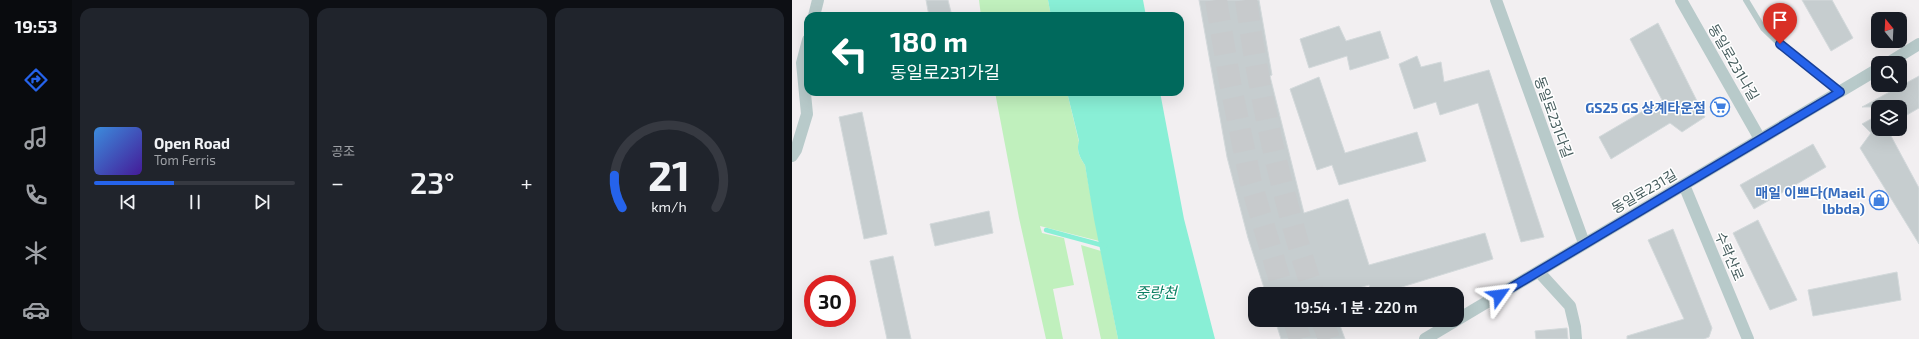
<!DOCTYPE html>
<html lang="ko">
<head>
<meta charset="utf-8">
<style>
	:root { --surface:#171b24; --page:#20242c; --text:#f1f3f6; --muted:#9ea1a6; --line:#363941; --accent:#2563eb }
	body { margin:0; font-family:"Exo 2","Noto Sans KR",sans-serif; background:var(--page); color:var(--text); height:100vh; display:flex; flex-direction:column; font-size:15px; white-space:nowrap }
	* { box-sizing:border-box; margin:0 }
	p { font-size:13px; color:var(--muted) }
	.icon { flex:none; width:22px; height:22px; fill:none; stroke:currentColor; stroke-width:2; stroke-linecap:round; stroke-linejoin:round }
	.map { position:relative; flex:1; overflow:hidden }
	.drawer { display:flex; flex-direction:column; gap:8px; padding:8px; background:#0d0f14; width:720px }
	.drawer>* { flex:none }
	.banner { position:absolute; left:12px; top:12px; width:380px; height:84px; border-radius:12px; box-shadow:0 4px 16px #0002; background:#00695c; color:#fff; overflow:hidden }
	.needle { width:26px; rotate:342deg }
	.fabs { position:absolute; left:1079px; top:12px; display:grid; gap:8px }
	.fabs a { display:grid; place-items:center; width:36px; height:36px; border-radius:8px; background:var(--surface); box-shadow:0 4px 16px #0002; font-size:20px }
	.speed { position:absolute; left:12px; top:275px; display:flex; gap:8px; font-size:20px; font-weight:700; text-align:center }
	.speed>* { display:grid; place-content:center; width:52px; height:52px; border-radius:50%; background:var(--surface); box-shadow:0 4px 16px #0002; line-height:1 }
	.speed .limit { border:6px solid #d22; background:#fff; color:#111 }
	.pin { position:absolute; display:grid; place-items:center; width:34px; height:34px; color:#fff; margin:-41px -17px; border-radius:50% 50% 50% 0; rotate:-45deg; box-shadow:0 0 4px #0007 }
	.pin .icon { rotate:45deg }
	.me { position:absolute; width:44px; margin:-22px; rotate:59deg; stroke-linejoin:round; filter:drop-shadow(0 0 3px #0008) }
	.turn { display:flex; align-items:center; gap:14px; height:84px; padding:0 20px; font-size:18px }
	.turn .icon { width:52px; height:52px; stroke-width:2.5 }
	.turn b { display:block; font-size:28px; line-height:34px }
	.big { font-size:30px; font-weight:600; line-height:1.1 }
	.drawer .tile { flex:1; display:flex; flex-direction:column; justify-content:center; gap:6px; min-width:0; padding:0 14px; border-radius:12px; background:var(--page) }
	.drawer .dial { align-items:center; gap:0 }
	.dial svg { height:104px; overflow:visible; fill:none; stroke:var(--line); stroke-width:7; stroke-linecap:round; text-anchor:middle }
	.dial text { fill:var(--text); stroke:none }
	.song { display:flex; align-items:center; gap:12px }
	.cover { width:48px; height:48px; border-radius:6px; background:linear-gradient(135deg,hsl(210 70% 55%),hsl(260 70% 35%)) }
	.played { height:4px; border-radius:2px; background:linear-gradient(90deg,var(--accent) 40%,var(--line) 40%) }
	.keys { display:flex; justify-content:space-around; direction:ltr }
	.heat { display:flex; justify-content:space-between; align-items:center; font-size:22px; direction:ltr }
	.drawer .tiles { flex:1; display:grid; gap:8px; grid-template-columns:repeat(3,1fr) }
	.trip { position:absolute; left:456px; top:287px; width:216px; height:40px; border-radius:12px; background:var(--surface); box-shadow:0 4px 16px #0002; font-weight:600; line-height:40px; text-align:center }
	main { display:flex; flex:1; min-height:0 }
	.tabs { display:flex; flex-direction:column; width:72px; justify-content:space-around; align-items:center; background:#090b0e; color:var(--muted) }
	.tabs .icon { width:28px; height:28px }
	.tabs .active { color:var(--accent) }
	.tabs b { font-size:18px; color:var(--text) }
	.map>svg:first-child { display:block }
</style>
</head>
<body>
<main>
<nav class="tabs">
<b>19:53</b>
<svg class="icon active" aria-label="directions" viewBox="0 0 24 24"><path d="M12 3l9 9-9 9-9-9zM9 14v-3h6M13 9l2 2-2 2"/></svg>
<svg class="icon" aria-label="music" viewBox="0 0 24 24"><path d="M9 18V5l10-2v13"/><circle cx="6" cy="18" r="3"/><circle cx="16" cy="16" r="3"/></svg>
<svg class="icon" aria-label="phone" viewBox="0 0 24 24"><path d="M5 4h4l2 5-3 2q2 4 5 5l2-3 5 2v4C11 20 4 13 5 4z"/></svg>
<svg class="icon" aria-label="climate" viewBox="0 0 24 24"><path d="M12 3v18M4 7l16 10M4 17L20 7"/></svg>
<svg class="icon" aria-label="car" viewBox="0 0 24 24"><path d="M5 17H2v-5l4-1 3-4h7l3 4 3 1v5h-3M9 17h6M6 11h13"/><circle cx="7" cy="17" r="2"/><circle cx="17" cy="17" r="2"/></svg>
</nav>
<section class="drawer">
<div class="tiles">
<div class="tile">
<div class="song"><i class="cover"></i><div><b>Open Road</b><p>Tom Ferris</p></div></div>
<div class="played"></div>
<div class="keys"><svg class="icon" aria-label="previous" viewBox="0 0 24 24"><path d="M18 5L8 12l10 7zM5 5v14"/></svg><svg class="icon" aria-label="pause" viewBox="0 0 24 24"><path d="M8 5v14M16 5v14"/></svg><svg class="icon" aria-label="next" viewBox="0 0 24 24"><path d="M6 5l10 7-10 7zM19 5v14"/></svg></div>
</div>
<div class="tile"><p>공조</p>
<div class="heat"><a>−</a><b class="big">23°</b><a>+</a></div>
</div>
<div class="tile dial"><svg viewBox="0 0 100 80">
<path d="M14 69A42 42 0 1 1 86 69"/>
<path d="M14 69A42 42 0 0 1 8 44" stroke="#2563eb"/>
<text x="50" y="56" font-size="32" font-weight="700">21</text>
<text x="50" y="72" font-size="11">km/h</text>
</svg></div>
</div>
</section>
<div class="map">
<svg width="1127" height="339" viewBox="0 0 1127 339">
	<rect width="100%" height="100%" fill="#f2eff1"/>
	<path fill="#c0f0bd" d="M187,0H256L259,16H189Z
		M203,92H275L287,142C284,150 288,158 293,165L307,241L248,226L250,233L272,238L282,285L261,289L271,339H254L227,218Z
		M289,245L309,251L326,339H309Z"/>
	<path fill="#89efd6" d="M256,0H351L354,16H259Z
		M275,92H368L392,219L423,339H326L302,219L293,165C288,158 284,150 287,141Z"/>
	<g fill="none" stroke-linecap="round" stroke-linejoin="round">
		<path stroke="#89efd6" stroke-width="4.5" d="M254,230L313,246"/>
	</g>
	<path fill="#c6cdcf" stroke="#d3d9db" d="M134,0H156L160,16H137Z
		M407,0H467L480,75L478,76L512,213L556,199L577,265L693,233L701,259L587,294H580L577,285L546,294H474L456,238L435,157Z
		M1010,0H1040L1061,38L1039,51Z
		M866,23L913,117L890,132L878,123L819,159L807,137L870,100L838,39Z
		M547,26L554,41L588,31L597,58L558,70L555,56L517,68L508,39Z
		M625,56L629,67L649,62L652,82L697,70L752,237L729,242L686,103L648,115L644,102L622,109L607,64Z
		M1127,76V108L1108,119V107H1070Z
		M527,77L553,153L625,132L634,161L547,185L540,165L525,170L498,89Z
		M70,112L95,234L72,239L47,117Z
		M1086,115V129H1100L1099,136L1127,188V244L1068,148L1079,133L1070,124Z
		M1021,144L1034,167L962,209L948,185Z
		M197,211L201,233L143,246L138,224Z
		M966,220L1005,300L978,310L941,233Z
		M881,229L920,328L917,337L912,339H835V336L892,319L856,240Z
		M101,256L119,339H95L78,261Z
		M1105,272L1109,300L1021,316L1016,290Z
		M483,320H546L553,339H489Z
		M775,328L776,339H744L743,331Z"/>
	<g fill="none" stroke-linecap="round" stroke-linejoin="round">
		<path stroke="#c7cacc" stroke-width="22" stroke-dasharray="22 11" stroke-linecap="butt" d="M424,0L438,82L459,183L492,294
			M454,0C468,100 490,198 522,294
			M502,320L508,339
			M530,320L537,339"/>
		<path stroke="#b8caca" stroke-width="6" d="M954,0L971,28L996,52L1048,92"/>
		<path stroke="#b8caca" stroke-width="12" d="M704,0L792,243
			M889,0L968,139
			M22,16L26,0
			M1096,63L1127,44
			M0,156L4,150L15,114L10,63L16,40
			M892,185L956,339
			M747,272L778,306L783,327L784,339
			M633,339L1086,69"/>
	</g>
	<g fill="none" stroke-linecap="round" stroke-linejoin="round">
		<defs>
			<path id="route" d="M707,295L1048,92L988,44"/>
		</defs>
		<use href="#route" stroke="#184099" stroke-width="10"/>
		<use href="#route" stroke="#2563eb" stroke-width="7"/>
	</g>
	<defs>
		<symbol id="supermarket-ring" viewBox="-11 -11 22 22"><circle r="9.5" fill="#fff" stroke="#3f7fe0" stroke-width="1.5"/><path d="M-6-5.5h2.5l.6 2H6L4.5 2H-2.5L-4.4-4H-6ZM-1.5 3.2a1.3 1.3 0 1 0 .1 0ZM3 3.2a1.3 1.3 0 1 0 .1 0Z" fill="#3f7fe0"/></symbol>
		<symbol id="shop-ring" viewBox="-11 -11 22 22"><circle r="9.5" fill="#fff" stroke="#3f7fe0" stroke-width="1.5"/><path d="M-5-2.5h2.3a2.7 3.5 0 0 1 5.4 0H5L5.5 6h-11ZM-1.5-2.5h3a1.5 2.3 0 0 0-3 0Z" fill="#3f7fe0"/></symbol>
	</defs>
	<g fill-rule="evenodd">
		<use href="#supermarket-ring" x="917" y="96" width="22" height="22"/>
		<use href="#shop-ring" x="1076" y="189" width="22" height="22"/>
	</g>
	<g text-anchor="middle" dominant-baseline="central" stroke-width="3" stroke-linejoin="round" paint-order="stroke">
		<g font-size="14" fill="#475d5e" stroke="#fff">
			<text transform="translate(942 62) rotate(60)">동일로231나길</text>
			<text transform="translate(762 117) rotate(70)">동일로231다길</text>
			<text transform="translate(852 191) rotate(-30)">동일로231길</text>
			<text transform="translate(938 256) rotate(67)">수락산로</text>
		</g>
		<g font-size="14" font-weight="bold" fill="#366cbe" stroke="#fff" text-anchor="end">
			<text x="914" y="107">GS25 GS 상계타운점</text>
			<text x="1073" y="192">매일 이쁘다(Maeil<tspan x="1073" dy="16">lbbda)</tspan></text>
		</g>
		<g font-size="15" font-style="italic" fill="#0b8063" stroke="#fff">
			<text x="364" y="292">중랑천</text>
		</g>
	</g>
</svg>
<div class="fabs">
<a><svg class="needle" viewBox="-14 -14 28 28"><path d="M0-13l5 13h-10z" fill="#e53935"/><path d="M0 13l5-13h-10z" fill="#9ea1a6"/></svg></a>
<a><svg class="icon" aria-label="search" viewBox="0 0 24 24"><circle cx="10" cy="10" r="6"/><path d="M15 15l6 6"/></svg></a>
<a><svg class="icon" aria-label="layers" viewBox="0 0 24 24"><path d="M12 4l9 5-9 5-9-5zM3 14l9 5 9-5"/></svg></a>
</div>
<div class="speed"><div class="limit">30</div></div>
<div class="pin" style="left:988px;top:44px;background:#d93025"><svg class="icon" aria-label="arrive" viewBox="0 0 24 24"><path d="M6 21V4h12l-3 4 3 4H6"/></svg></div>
<svg class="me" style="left:707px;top:295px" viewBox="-20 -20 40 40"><path d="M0-17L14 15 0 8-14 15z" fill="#2563eb" stroke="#fff" stroke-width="4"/></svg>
<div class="trip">19:54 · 1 분 · 220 m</div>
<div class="banner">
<div class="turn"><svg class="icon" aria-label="left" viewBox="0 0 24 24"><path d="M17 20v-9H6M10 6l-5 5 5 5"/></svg><div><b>180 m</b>동일로231가길</div></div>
</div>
</div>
</main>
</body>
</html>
